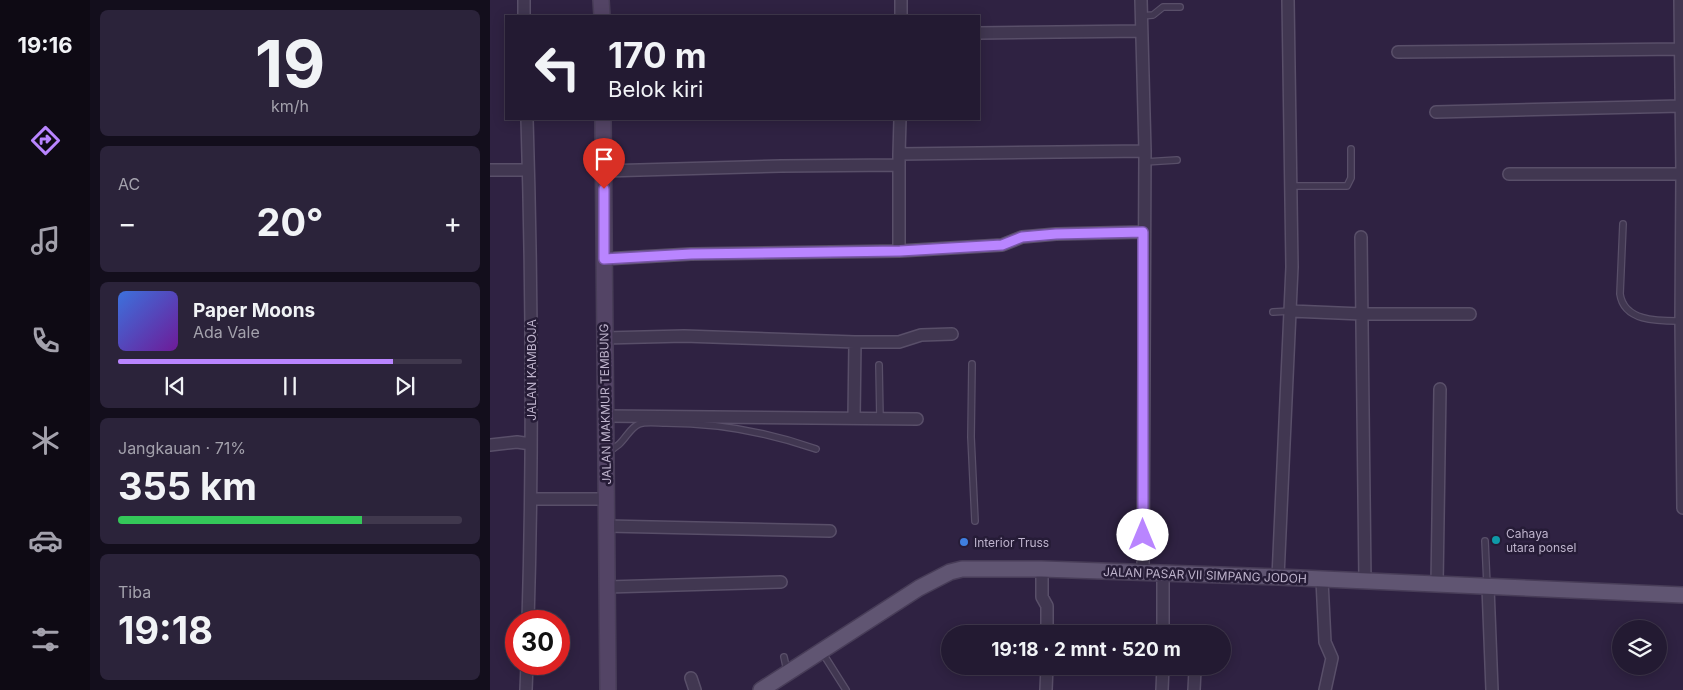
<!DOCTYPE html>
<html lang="id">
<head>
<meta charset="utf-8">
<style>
	:root { --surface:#231a32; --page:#2b233a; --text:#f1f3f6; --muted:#a3a1ac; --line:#40384d; --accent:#b985ff }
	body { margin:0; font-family:Inter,sans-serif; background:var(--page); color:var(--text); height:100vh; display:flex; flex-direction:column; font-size:19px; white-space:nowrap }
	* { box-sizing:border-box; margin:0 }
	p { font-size:16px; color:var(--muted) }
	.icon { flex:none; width:28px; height:28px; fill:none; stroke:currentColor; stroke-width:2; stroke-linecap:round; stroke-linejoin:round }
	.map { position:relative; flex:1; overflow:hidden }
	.drawer { display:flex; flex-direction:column; gap:10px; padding:10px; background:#130e1c; width:400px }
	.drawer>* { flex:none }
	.banner { position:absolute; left:15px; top:15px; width:475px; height:105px; border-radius:0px; box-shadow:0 2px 12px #0003,0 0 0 1px var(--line); background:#231a32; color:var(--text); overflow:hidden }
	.buttons { position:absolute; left:1122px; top:620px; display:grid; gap:10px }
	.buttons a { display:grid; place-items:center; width:55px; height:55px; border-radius:50%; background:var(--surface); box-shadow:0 2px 12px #0003,0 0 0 1px var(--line); font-size:25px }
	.speed { position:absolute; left:15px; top:610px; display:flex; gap:10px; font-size:25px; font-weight:700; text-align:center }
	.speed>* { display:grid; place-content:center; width:65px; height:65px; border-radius:50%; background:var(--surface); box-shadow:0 2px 12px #0003,0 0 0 1px var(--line); line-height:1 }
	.speed .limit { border:8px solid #d22; background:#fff; color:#111 }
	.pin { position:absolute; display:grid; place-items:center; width:42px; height:42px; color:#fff; margin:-51px -21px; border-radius:50% 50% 50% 0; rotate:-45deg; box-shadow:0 0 5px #0007 }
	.pin .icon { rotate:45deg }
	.me { position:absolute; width:55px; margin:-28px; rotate:0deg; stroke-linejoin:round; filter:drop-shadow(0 0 4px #0008) }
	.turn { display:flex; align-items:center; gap:18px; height:105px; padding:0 20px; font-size:22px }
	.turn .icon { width:65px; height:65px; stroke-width:2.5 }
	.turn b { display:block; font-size:35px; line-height:42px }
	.big { font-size:38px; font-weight:700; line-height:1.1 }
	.drawer .widget { flex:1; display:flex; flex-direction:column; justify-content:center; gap:8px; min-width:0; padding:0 18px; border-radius:8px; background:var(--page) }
	.drawer .dial { align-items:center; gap:0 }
	.dial b { font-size:65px; line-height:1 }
	.song { display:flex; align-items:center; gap:15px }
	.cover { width:60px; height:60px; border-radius:8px; background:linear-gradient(135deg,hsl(220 70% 55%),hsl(280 70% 35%)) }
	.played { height:5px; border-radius:2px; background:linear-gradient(90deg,var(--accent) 80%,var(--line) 80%) }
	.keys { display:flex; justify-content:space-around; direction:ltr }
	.heat { display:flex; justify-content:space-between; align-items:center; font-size:28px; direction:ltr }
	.charge { height:8px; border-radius:4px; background:linear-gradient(90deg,#34c759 71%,var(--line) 0) }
	.trip { position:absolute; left:451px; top:625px; width:290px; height:50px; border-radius:25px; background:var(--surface); box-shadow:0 2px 12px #0003,0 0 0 1px var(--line); font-weight:700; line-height:50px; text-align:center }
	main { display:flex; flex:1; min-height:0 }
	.tabs { display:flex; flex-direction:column; width:90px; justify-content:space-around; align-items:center; background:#0e0a14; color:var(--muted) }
	.tabs .icon { width:35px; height:35px }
	.tabs .selected { color:var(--accent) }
	.tabs b { font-size:22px; color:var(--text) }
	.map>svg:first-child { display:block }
</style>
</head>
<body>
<main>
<nav class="tabs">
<b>19:16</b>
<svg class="icon selected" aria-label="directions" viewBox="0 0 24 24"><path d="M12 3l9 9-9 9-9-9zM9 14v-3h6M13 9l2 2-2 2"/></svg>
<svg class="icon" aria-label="music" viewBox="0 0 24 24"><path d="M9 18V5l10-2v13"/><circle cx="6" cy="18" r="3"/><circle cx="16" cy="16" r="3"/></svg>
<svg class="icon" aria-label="phone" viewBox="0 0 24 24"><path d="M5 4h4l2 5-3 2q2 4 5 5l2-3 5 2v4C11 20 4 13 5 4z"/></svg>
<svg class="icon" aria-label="climate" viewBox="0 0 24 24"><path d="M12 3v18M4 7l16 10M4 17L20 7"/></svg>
<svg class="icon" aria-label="car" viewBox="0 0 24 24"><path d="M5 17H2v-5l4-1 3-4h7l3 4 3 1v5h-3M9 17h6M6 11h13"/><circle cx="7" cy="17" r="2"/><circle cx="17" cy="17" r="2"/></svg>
<svg class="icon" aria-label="filters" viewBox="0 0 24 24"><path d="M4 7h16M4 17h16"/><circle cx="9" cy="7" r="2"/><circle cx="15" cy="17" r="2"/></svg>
</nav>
<section class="drawer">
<div class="widget dial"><b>19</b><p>km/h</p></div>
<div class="widget"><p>AC</p>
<div class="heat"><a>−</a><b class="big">20°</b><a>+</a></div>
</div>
<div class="widget">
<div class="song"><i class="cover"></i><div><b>Paper Moons</b><p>Ada Vale</p></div></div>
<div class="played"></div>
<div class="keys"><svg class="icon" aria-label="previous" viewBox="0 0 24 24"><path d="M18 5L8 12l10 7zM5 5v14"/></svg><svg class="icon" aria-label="pause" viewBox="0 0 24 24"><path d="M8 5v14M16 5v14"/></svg><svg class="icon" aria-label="next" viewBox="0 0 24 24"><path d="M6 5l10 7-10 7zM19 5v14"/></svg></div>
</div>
<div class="widget"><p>Jangkauan · 71%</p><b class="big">355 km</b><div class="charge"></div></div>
<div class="widget"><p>Tiba</p><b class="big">19:18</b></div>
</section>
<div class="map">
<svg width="1193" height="690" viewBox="0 0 1193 690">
	<rect width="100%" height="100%" fill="#2f2242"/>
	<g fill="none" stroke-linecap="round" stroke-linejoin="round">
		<defs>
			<path id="lane" d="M651,16L663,15L673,7H690
				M655,162L687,160
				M800,186H857L861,178V149
				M1133,224L1130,294C1134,322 1169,321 1191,321
				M783,312L801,311
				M482,364L481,437L485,521
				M389,365L390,419
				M118,451C135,445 137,429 149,424C156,421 168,423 176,423C227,423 277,432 326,449
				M995,541L997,585
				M332,652L356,690
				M294,657L297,671"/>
			<path id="street" d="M34,0V16
				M411,0V16
				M651,0L655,151L653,572
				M1190,0L1192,174L1191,321L1193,508
				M489,33L651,31
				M908,52L1190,49
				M946,112L1191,106
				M37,119C42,286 43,454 38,621
				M409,154L655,151
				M0,170H38
				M114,171L291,166L409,165
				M1019,174H1192
				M871,237L875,581
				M409,251V154L410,119
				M114,259L201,254L409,251L512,245L532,237L566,234L653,232
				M801,311L872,314H980
				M114,338L194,336L365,342H409L431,335L462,334
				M116,416L427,419
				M364,418L365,342
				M0,445L27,442L41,444
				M42,499H117
				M117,526L340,531
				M552,569V597L557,606V634
				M788,577L802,267L798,0
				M832,580L835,642L842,658L835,690
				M947,584L950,389
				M117,587L291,582
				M998,587L1002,690
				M673,634V574
				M201,678L205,690
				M36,690L37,664
				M556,690L557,666
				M672,690L673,666
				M704,690L705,670"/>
			<path id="secondary" d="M111,0L112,16
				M113,119L118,690"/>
			<path id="primary" d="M271,690L429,588L460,572L472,569H552L788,577L1193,595"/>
		</defs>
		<use href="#lane" stroke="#594f69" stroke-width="8"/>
		<use href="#street" stroke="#594f69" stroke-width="14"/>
		<use href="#secondary" stroke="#483d58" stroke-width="18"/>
		<use href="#primary" stroke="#483d58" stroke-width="18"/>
		<use href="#lane" stroke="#413751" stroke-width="5.5"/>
		<use href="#street" stroke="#413751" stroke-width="11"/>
		<use href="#secondary" stroke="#534465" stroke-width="15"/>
		<use href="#primary" stroke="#605572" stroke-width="15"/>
	</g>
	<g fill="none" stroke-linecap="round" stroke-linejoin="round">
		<defs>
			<path id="route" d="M114,189V259L201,254L410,251L512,245L532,237L566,234L653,232V535"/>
		</defs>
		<use href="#route" stroke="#7856a6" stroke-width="12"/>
		<use href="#route" stroke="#b985ff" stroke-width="9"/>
	</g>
	<circle fill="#0f9aa8" stroke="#261c37" stroke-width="2" cx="1006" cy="540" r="5"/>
	<circle fill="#3f7fe0" stroke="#261c37" stroke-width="2" cx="474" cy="542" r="5"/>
	<g text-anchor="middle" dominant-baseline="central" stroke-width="5" stroke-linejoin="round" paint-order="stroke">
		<g font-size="12" fill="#beb3cc" stroke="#261c37">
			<text transform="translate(41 370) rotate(-90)">JALAN KAMBOJA</text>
			<text transform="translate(115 404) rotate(-91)">JALAN MAKMUR TEMBUNG</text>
			<text transform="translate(715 575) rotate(2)">JALAN PASAR VII SIMPANG JODOH</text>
		</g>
		<g font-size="12" fill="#beb3cc" stroke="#261c37" text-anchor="start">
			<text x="1016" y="533">Cahaya<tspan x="1016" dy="14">utara ponsel</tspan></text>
			<text x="484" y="542">Interior Truss</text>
		</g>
	</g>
</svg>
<div class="buttons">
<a><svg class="icon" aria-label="layers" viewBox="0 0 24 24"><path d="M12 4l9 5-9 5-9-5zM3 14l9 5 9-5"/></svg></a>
</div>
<div class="speed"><div class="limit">30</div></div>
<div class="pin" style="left:114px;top:189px;background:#d93025"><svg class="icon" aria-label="arrive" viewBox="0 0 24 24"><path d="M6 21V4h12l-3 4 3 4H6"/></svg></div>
<svg class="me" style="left:653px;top:535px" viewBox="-20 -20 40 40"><circle r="19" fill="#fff"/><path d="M0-13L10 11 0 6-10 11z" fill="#b985ff"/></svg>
<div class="trip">19:18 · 2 mnt · 520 m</div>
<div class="banner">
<div class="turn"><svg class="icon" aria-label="left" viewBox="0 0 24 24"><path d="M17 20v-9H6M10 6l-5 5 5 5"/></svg><div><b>170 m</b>Belok kiri</div></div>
</div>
</div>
</main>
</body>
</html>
